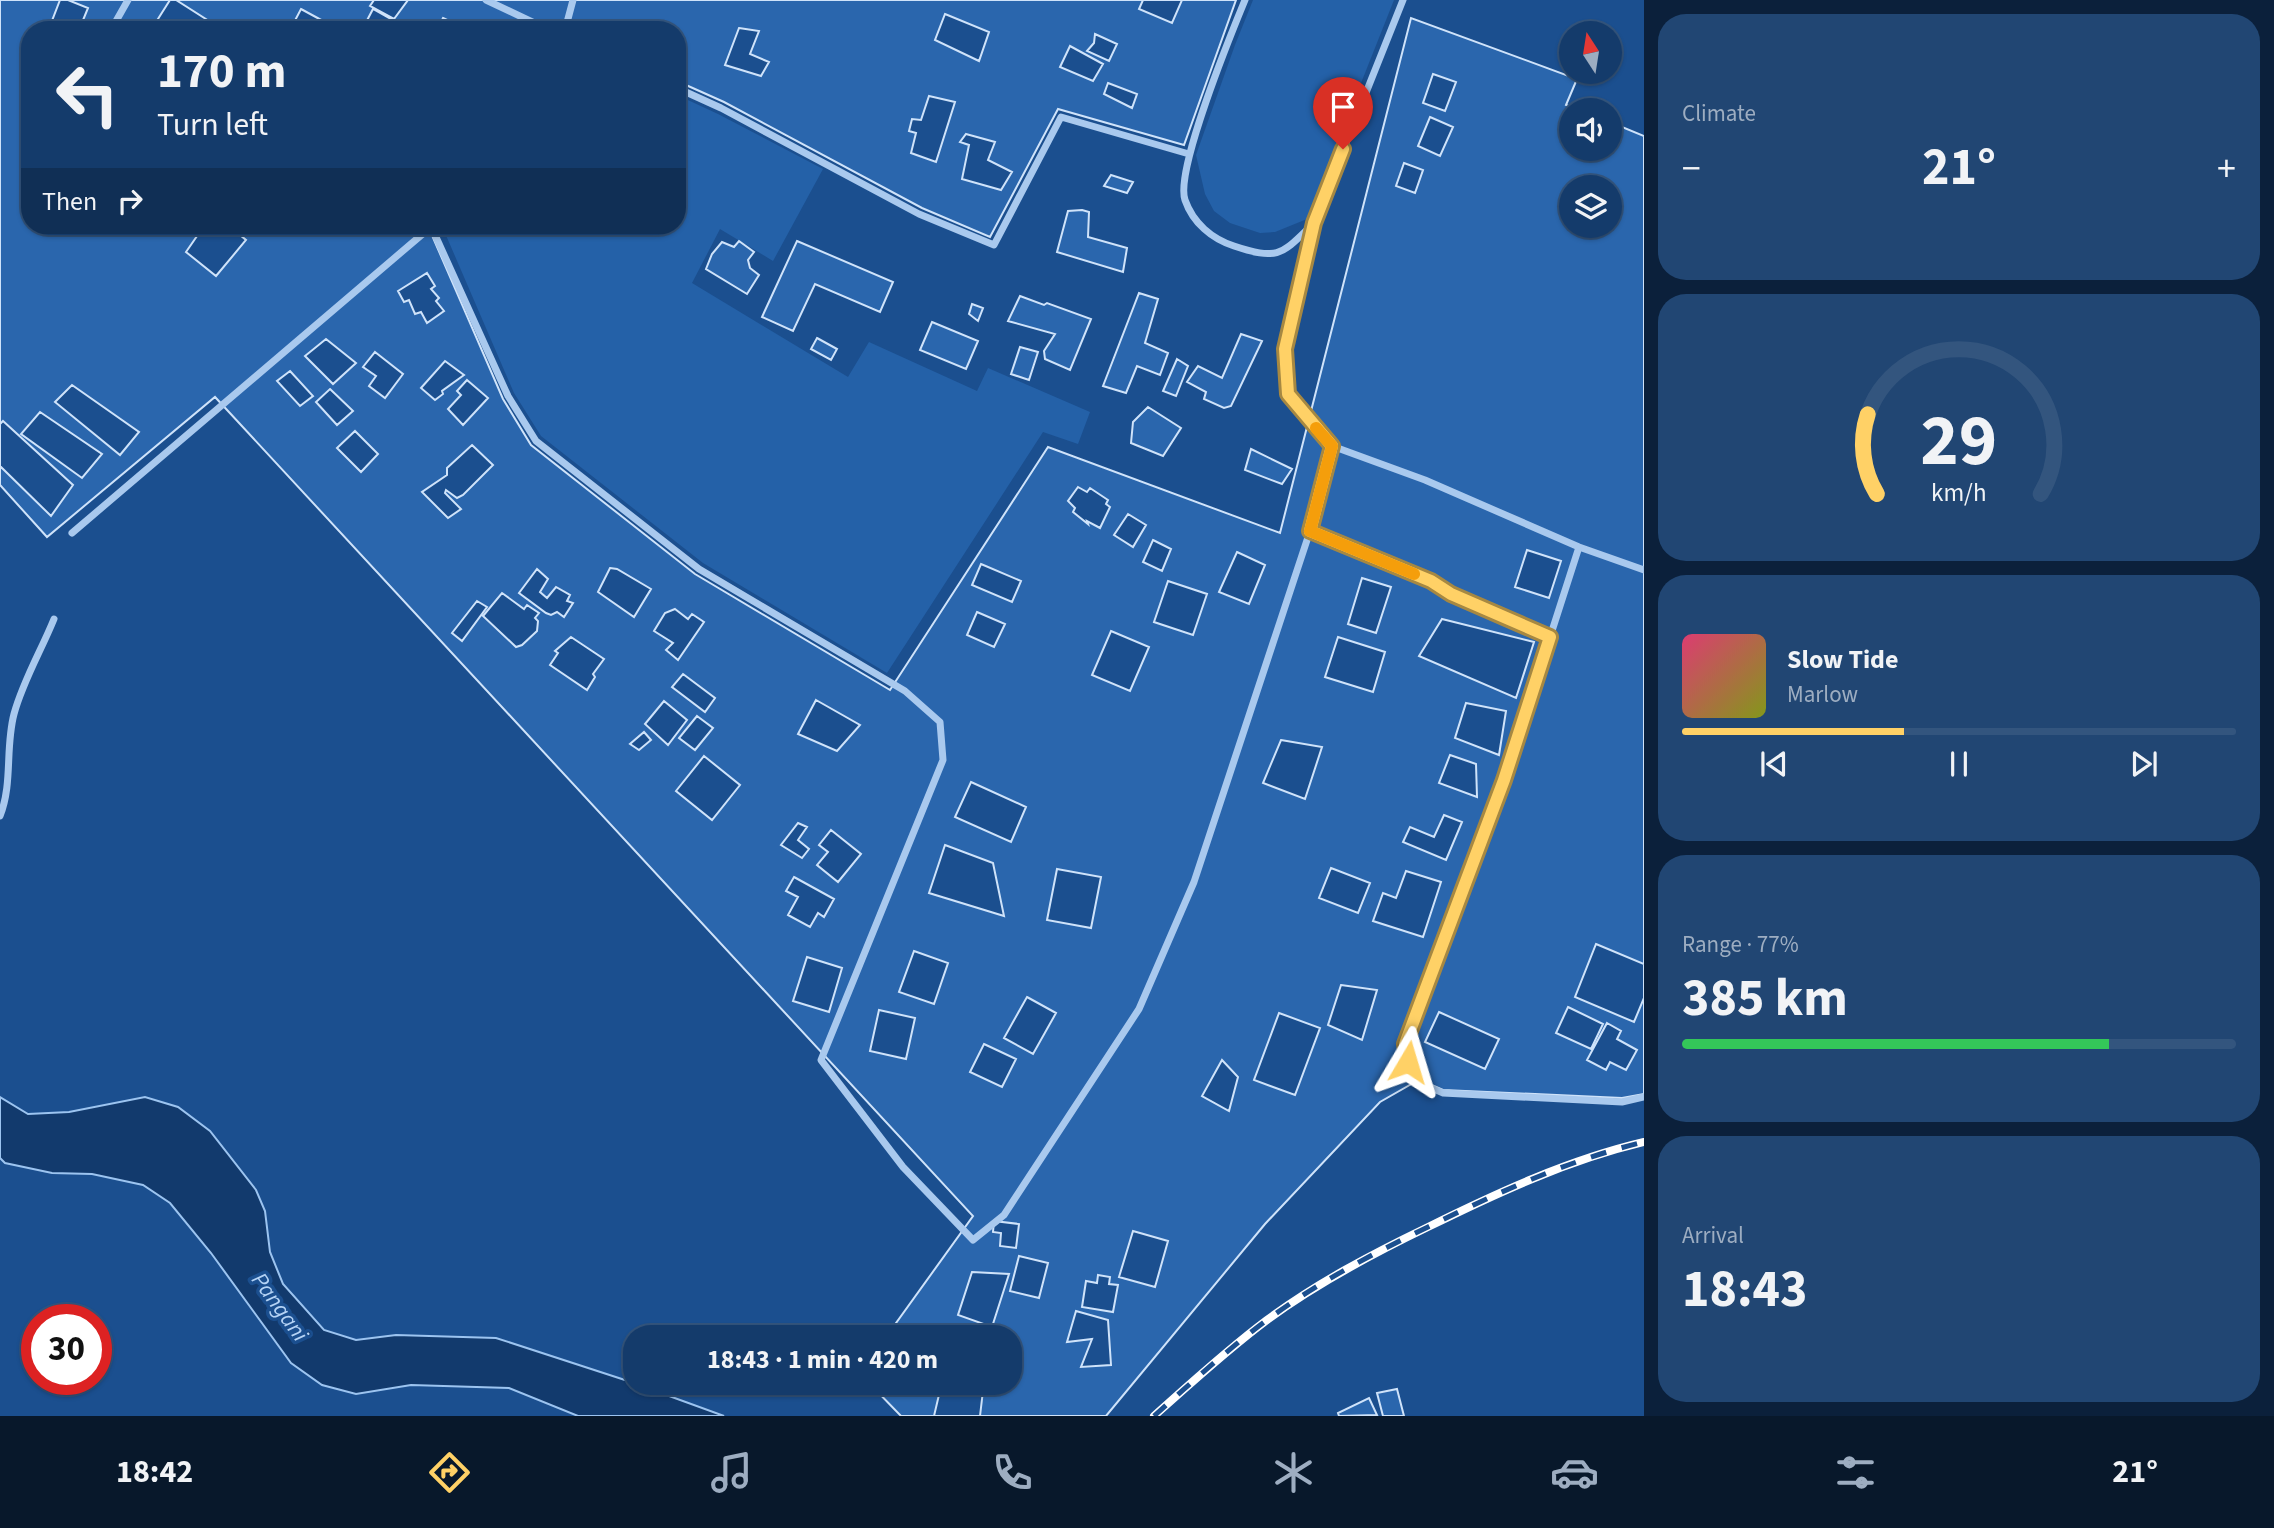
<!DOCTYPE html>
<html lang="en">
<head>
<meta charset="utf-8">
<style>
	:root { --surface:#143b6b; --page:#214673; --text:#f1f3f6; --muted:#9dadc1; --line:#33557e; --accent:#ffd166 }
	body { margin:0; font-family:"Source Sans 3",sans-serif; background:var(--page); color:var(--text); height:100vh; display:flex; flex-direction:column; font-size:26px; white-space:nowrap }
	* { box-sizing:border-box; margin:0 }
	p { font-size:23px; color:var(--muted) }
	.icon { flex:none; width:38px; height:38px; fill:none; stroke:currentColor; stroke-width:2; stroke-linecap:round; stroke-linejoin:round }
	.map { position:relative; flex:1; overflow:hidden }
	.sheet { display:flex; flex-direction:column; gap:14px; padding:14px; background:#0b203b; width:630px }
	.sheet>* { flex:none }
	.guide { position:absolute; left:21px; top:21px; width:665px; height:214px; border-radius:28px; box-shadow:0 2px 5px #0004,0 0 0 2px var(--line); background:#143b6b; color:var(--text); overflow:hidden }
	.needle { width:46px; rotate:348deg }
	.tools { position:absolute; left:1559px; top:21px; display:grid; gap:14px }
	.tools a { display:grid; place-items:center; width:63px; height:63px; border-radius:50%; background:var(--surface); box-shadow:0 2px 5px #0004,0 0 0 2px var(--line); font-size:35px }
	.speed { position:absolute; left:21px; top:1304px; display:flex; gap:14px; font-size:35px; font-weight:700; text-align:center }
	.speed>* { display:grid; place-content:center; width:91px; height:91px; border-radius:50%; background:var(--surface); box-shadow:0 2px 5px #0004,0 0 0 2px var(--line); line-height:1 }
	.speed .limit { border:10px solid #d22; background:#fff; color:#111 }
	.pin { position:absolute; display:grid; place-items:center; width:60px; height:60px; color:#fff; margin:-72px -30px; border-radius:50% 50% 50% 0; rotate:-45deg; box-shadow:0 0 7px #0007 }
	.pin .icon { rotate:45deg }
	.me { position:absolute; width:77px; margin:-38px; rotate:7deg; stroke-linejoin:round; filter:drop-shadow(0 0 5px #0008) }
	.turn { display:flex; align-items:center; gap:24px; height:147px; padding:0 21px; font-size:32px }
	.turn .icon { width:91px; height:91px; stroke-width:2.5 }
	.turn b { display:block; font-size:49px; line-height:60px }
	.then { display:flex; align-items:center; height:66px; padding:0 21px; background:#0003; gap:14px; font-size:26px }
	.big { font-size:52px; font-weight:700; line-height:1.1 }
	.sheet .tile { flex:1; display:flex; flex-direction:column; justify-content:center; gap:10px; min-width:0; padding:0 24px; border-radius:28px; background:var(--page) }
	.sheet .dial { align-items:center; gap:0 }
	.dial svg { height:182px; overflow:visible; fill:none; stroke:var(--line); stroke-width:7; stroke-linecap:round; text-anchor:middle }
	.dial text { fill:var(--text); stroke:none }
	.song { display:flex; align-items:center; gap:21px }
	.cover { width:84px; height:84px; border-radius:10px; background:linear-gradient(135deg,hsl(340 70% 55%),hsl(70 70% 35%)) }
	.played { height:7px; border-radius:4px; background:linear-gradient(90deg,var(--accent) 40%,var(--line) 40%) }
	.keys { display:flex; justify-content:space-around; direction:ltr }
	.heat { display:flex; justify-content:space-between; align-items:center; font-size:38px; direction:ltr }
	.charge { height:10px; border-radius:5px; background:linear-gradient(90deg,#34c759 77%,var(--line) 0) }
	.trip { position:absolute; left:623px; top:1325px; width:399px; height:70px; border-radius:28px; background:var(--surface); box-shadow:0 2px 5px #0004,0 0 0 2px var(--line); font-weight:700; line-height:70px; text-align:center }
	.dock { display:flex; height:112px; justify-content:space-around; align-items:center; background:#08182b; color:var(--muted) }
	.dock .icon { width:49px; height:49px }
	.dock .current { color:var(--accent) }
	.dock b { font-size:32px; color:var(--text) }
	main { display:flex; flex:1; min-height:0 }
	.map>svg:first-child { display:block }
</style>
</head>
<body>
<main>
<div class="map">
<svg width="1644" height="1416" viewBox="0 0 1644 1416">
	<rect width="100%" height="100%" fill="#1b4f8f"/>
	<path fill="#2461a8" d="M1253,0H1394L1307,219L1275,232L1260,233L1230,223L1214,211L1205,194L1196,155L1235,45Z
		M677,95L718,114L823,169L773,261L720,229L692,283L848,377L869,342L977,391L988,368L1090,412L1078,444L1043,432L887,673L703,563L541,436L514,393L442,226H677Z"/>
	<path fill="#123a6d" stroke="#9cc4f0" stroke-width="2" d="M0,1097L28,1114L69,1112L145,1097L178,1107L210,1131L256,1190L265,1211L270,1252L283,1284L324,1330L356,1340L396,1335L496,1338L628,1381L724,1416H578L509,1388L411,1385L356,1394L322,1385L291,1363L211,1253L170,1203L143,1185L92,1174L52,1173L5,1163L0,1158Z"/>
	<path fill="#2a66ad" stroke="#cfe3fa" stroke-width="2" fill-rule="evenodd" d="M0,0H1236L1184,145L1058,109L990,237L922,208L724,102L677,81V30H30V226H428L503,399L531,445L695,574L890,690L1048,447L1280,533L1411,18L1577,79L1566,105L1580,110H1572V149H1610V122L1644,136V1094L1622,1098L1443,1090L1425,1082L1422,1078L1380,1102L1265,1224L1106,1416H901L868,1382H1010V1337H886L973,1216L215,397L47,537L0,485ZM1572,187H1610V226H1572Z
		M60,0H68L88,8L79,30H59L50,26Z
		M170,0H176L223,30H151Z
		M374,0H408L394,19L370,6Z
		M1143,0H1182L1172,23L1139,9Z
		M301,9L325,22L321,30H290Z
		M373,9L396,22L391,30H362Z
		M945,14L989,32L979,61L935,40Z
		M443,18L468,30H437Z
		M739,28L759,31L750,54L769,62L761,76L725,65Z
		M1095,34L1117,44L1109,61L1087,51L1094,43Z
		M1070,46L1103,64L1093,81L1060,67Z
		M1433,74L1456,82L1445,111L1423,103Z
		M1108,83L1137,94L1132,108L1104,94Z
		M929,96L955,102L936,162L911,153L916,133L909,131L912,119L921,120Z
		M1430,117L1453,127L1440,156L1418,146Z
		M966,134L995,142L988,160L1012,172L1001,190L962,179L969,145L960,142Z
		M1404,163L1423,170L1415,193L1396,186Z
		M1111,175L1133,182L1127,193L1104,186Z
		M1082,210L1089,212L1088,237L1127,248L1123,272L1057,252L1068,211Z
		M204,226H237L234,230L246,240L216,276L186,252Z
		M739,241L754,252L748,260L750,268L759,275L747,294L706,269L712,254L722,242L734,247Z
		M797,241L893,282L880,312L815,284L793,331L762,317Z
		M427,273L435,286L431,289L439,298L436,301L444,311L427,323L421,312L415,314L409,300L404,302L398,291Z
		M1139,293L1158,299L1145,343L1168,353L1160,375L1137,366L1126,393L1103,386Z
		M1020,296L1044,305L1047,303L1091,319L1070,370L1045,359L1044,351L1055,334L1008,321Z
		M972,304L983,308L978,321L969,314Z
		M932,322L978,341L966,369L920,350Z
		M1241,334L1262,341L1231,406L1224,408L1204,399L1206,392L1187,382L1198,366L1222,378Z
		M817,338L837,349L831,360L811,349Z
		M326,339L356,363L333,384L305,356Z
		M1020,347L1038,352L1029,380L1011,374Z
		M375,352L403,374L385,398L369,386L376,376L363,367Z
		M1177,359L1188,366L1176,396L1163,391Z
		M445,361L464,375L442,391L443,394L435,400L421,388Z
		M290,371L313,396L300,406L277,381Z
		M467,380L488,398L463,425L448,409L461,395L457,391Z
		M72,385L139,432L120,455L55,402Z
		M330,389L353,411L337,425L316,402Z
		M1148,407L1181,428L1163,456L1131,443L1133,422Z
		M40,412L102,454L82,478L21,434Z
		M3,421L73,485L51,516L0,466V424Z
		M355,431L378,454L361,472L337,448Z
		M472,445L493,465L463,495L457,498L446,490L445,493L461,509L448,518L422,492L447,475V468Z
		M1251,449L1292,469L1282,484L1245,470Z
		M1078,487L1087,492L1090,488L1108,500L1106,504L1110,507L1100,528L1087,521L1088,524L1073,512L1075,508L1068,501Z
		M1128,514L1146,525L1133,547L1114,535Z
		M1153,540L1171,549L1162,571L1143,562Z
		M1527,550L1561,561L1549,598L1515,587Z
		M1237,552L1265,565L1249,604L1219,592Z
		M981,564L1021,581L1012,602L972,585Z
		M610,568L617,569L651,589L634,617L598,592Z
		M537,569L548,579L540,592L547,598L556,587L570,595L567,601L573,603L564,617L557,612L551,615L546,613L519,593Z
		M1362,578L1391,587L1376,633L1348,624Z
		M1168,581L1207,594L1193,635L1154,622Z
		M502,593L524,609L527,605L539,613L535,618L538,621L537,631L522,645L516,647L483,616Z
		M477,601L487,607L462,641L452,633Z
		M675,609L688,619L692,614L704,622L678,660L666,650L673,643L654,631L665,613Z
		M977,612L1005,624L994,647L967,635Z
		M1442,619L1534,642L1516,698L1419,656Z
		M1111,631L1149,647L1130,691L1092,675Z
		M571,637L604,659L593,674L595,677L587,690L550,665L558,653L555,651Z
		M1338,637L1385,652L1373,692L1325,677Z
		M683,674L715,698L705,712L672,687Z
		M816,700L860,725L837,751L798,734Z
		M664,701L687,720L668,745L645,724Z
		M1466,703L1506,711L1499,755L1455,738Z
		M697,716L713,728L695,750L679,738Z
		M644,732L651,740L639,750L630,744Z
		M1281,740L1322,747L1305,799L1263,783Z
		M1450,755L1476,764L1477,797L1439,783Z
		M704,756L740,785L712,820L676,791Z
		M971,782L1026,807L1011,842L955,817Z
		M1444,815L1462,822L1446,860L1403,842L1410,827L1434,837Z
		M798,823L807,827L798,840L809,849L802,858L781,845Z
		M831,830L861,854L838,882L817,865L828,852L819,845Z
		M945,845L993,863L1004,916L929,893Z
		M1331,868L1370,883L1358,913L1319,898Z
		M1057,869L1101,877L1091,928L1047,920Z
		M1406,871L1441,882L1423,937L1373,921L1383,893L1396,898Z
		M794,877L834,899L824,917L818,913L810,927L788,915L798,897L786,891Z
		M1596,944L1644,964V998L1634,1022L1575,997Z
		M914,951L948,963L934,1004L899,992Z
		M807,957L842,968L829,1012L793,1001Z
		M1341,985L1377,990L1362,1040L1328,1025Z
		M1027,997L1056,1013L1033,1054L1004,1038Z
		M1568,1007L1603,1024L1591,1049L1556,1033Z
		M879,1010L915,1018L906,1059L870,1051Z
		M1439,1012L1499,1039L1485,1069L1425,1042Z
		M1279,1013L1320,1028L1295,1095L1254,1080Z
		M1607,1023L1621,1031L1617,1039L1637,1050L1626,1070L1610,1062L1606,1070L1587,1060Z
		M984,1044L1016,1059L1002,1087L970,1072Z
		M1222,1060L1238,1077L1229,1111L1202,1096Z
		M994,1221L1019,1224L1016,1248L1000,1246L1001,1233L993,1232Z
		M1133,1231L1168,1241L1155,1287L1119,1277Z
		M1019,1256L1048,1263L1039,1298L1010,1291Z
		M972,1272L1009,1274L992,1327L958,1315Z
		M1098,1275L1110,1277L1109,1284L1118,1285L1113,1312L1082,1307L1086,1281L1097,1283Z
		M1076,1311L1108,1320L1111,1365L1081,1367L1092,1339L1067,1342Z
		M942,1382H984L980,1416H934Z
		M1397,1389L1404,1416H1383L1377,1393Z
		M1369,1398L1377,1415L1339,1416L1338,1413Z"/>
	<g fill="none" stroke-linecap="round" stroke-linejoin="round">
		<path stroke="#a9c9ee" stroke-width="7" d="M486,0L549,30
			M1245,0C1231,34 1175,171 1185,200C1193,223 1212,239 1234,246C1279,261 1282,254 1313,224
			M1403,0L1314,223L1285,349L1288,394L1332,446L1425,480L1579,547L1644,570
			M111,30L128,0
			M565,30L573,0
			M677,88L721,108L919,214L994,245L1061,117L1189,154
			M431,226L508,396L536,441L699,569L905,691L940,722L943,760L821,1060L903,1167L973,1240L1004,1215L1139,1009L1194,882L1310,531L1332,446
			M1310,531L1431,581L1451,594L1550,637
			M72,533L432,226
			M1579,547L1504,780L1405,1044C1409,1072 1416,1083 1443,1093L1622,1102L1644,1097
			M0,816C13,783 5,748 14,714C23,681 41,651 54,619"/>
		<defs>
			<path id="rail" d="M1154,1416C1191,1383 1228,1349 1267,1320C1317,1283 1372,1254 1428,1227C1497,1193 1568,1160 1644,1142"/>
		</defs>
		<use href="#rail" stroke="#fff" stroke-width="8"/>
		<use href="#rail" stroke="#1b4f8f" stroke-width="5" stroke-dasharray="16" stroke-linecap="butt"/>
	</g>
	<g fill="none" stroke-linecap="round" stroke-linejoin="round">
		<defs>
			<path id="route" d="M1343,149L1314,223L1285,349L1288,394L1332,446L1310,531L1431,581L1451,594L1550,637L1504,780L1405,1044L1408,1062"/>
		</defs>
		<use href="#route" stroke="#a68842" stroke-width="18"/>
		<use href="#route" stroke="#ffd166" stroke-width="12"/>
		<path stroke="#f59e0b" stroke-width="12" d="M1316,428L1332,446L1310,531L1414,574"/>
	</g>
	<g text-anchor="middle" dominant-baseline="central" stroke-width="7" stroke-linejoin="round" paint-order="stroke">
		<g font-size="23" font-style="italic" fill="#b5d3f5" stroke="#1b4f8f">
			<text transform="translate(280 1307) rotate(54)">Pangani</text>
		</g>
	</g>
</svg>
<div class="tools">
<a><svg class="needle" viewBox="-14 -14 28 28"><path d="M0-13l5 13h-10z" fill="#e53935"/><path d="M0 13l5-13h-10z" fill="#9dadc1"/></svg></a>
<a><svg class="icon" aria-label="sound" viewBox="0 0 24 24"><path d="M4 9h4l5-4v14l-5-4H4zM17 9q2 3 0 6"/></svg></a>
<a><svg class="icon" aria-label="layers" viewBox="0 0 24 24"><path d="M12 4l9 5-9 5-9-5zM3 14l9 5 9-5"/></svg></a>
</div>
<div class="speed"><div class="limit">30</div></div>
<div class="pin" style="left:1343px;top:149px;background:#d93025"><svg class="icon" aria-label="arrive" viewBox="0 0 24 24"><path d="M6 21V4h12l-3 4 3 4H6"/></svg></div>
<svg class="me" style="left:1408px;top:1062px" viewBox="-20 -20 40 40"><path d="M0-17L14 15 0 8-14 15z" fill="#ffd166" stroke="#fff" stroke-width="4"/></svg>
<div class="trip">18:43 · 1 min · 420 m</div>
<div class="guide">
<div class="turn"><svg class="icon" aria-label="left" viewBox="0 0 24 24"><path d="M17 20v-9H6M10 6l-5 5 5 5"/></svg><div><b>170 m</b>Turn left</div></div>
<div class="then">Then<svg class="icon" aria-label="right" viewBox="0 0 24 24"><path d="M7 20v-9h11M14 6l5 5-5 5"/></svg></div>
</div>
</div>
<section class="sheet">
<div class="tile"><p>Climate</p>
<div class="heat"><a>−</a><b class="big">21°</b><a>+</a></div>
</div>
<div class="tile dial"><svg viewBox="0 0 100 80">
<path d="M14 69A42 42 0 1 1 86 69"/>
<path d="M14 69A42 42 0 0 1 10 34" stroke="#ffd166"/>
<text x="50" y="56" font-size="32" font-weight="700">29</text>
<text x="50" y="72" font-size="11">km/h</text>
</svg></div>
<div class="tile">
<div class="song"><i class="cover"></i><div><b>Slow Tide</b><p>Marlow</p></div></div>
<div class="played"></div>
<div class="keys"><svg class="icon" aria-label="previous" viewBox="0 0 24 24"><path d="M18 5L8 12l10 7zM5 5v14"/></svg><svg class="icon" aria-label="pause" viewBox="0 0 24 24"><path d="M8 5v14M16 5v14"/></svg><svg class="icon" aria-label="next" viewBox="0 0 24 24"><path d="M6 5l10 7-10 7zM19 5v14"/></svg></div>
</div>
<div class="tile"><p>Range · 77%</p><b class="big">385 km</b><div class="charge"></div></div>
<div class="tile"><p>Arrival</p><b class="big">18:43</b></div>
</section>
</main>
<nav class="dock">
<b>18:42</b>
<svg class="icon current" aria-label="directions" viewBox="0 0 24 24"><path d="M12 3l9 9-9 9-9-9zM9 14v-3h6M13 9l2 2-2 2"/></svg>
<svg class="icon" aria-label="music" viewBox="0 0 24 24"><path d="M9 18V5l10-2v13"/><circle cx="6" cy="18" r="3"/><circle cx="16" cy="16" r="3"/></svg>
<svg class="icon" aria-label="phone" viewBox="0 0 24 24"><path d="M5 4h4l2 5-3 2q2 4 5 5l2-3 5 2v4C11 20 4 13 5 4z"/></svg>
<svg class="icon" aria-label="climate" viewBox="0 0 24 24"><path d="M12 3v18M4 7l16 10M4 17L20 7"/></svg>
<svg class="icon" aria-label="car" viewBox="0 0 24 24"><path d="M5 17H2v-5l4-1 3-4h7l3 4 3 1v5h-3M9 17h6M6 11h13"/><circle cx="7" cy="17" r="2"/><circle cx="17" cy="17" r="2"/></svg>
<svg class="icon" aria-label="filters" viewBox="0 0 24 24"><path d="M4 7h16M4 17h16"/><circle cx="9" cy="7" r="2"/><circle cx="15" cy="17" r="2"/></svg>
<b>21°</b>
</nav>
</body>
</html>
